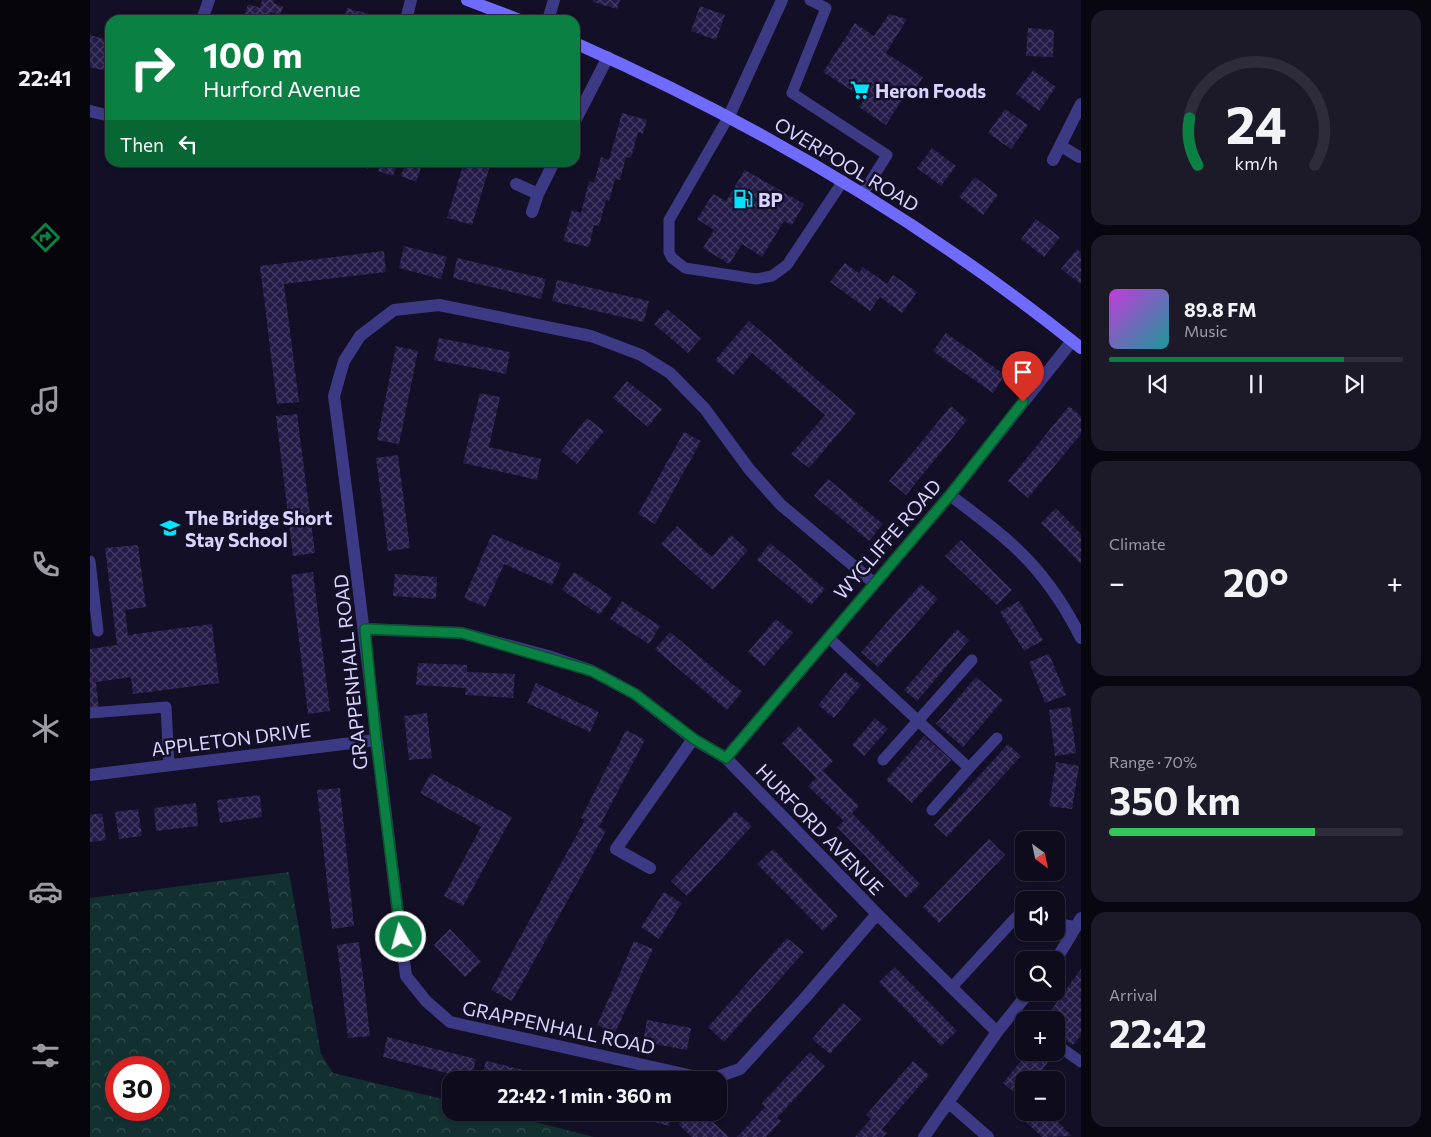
<!DOCTYPE html>
<html lang="en">
<head>
<meta charset="utf-8">
<style>
	:root { --surface:#0e0b1c; --page:#1c1929; --text:#f1f3f6; --muted:#9b9ba3; --line:#2e2b3b; --accent:#0b8043 }
	body { margin:0; font-family:Commissioner,sans-serif; background:var(--page); color:var(--text); height:100vh; display:flex; flex-direction:column; font-size:19px; white-space:nowrap }
	* { box-sizing:border-box; margin:0 }
	p { font-size:16px; color:var(--muted) }
	.icon { flex:none; width:28px; height:28px; fill:none; stroke:currentColor; stroke-width:2; stroke-linecap:round; stroke-linejoin:round }
	.map { position:relative; flex:1; overflow:hidden }
	.sheet { display:flex; flex-direction:column; gap:10px; padding:10px; background:#08060f; width:350px }
	.sheet>* { flex:none }
	.top-card { position:absolute; left:15px; top:15px; width:475px; height:152px; border-radius:15px; box-shadow:0 1px 4px #0004,0 0 0 1px var(--line); background:#0b8043; color:#fff; overflow:hidden }
	.needle { width:32px; rotate:147deg }
	.fabs { position:absolute; left:925px; top:831px; display:grid; gap:10px }
	.fabs a { display:grid; place-items:center; width:50px; height:50px; border-radius:10px; background:var(--surface); box-shadow:0 1px 4px #0004,0 0 0 1px var(--line); font-size:25px }
	.speed { position:absolute; left:15px; top:1056px; display:flex; gap:10px; font-size:25px; font-weight:700; text-align:center }
	.speed>* { display:grid; place-content:center; width:65px; height:65px; border-radius:50%; background:var(--surface); box-shadow:0 1px 4px #0004,0 0 0 1px var(--line); line-height:1 }
	.speed .limit { border:8px solid #d22; background:#fff; color:#111 }
	.pin { position:absolute; display:grid; place-items:center; width:42px; height:42px; color:#fff; margin:-51px -21px; border-radius:50% 50% 50% 0; rotate:-45deg; box-shadow:0 0 5px #0007 }
	.pin .icon { rotate:45deg }
	.me { position:absolute; width:55px; margin:-28px; rotate:353deg; stroke-linejoin:round; filter:drop-shadow(0 0 4px #0008) }
	.turn { display:flex; align-items:center; gap:18px; height:105px; padding:0 15px; font-size:22px }
	.turn .icon { width:65px; height:65px; stroke-width:2.5 }
	.turn b { display:block; font-size:35px; line-height:42px }
	.then { display:flex; align-items:center; height:48px; padding:0 15px; background:#0003; gap:10px; font-size:19px }
	.big { font-size:38px; font-weight:700; line-height:1.1 }
	.sheet .tile { flex:1; display:flex; flex-direction:column; justify-content:center; gap:8px; min-width:0; padding:0 18px; border-radius:15px; background:var(--page) }
	.sheet .dial { align-items:center; gap:0 }
	.dial svg { height:130px; overflow:visible; fill:none; stroke:var(--line); stroke-width:7; stroke-linecap:round; text-anchor:middle }
	.dial text { fill:var(--text); stroke:none }
	.song { display:flex; align-items:center; gap:15px }
	.cover { width:60px; height:60px; border-radius:8px; background:linear-gradient(135deg,hsl(290 70% 55%),hsl(180 70% 35%)) }
	.played { height:5px; border-radius:2px; background:linear-gradient(90deg,var(--accent) 80%,var(--line) 80%) }
	.keys { display:flex; justify-content:space-around; direction:ltr }
	.heat { display:flex; justify-content:space-between; align-items:center; font-size:28px; direction:ltr }
	.charge { height:8px; border-radius:4px; background:linear-gradient(90deg,#34c759 70%,var(--line) 0) }
	.trip { position:absolute; left:352px; top:1071px; width:285px; height:50px; border-radius:15px; background:var(--surface); box-shadow:0 1px 4px #0004,0 0 0 1px var(--line); font-weight:700; line-height:50px; text-align:center }
	main { display:flex; flex:1; min-height:0 }
	.dock { display:flex; flex-direction:column; width:90px; justify-content:space-around; align-items:center; background:#06040b; color:var(--muted) }
	.dock .icon { width:35px; height:35px }
	.dock .on { color:var(--accent) }
	.dock b { font-size:22px; color:var(--text) }
	.map>svg:first-child { display:block }
</style>
</head>
<body>
<main>
<nav class="dock">
<b>22:41</b>
<svg class="icon on" aria-label="directions" viewBox="0 0 24 24"><path d="M12 3l9 9-9 9-9-9zM9 14v-3h6M13 9l2 2-2 2"/></svg>
<svg class="icon" aria-label="music" viewBox="0 0 24 24"><path d="M9 18V5l10-2v13"/><circle cx="6" cy="18" r="3"/><circle cx="16" cy="16" r="3"/></svg>
<svg class="icon" aria-label="phone" viewBox="0 0 24 24"><path d="M5 4h4l2 5-3 2q2 4 5 5l2-3 5 2v4C11 20 4 13 5 4z"/></svg>
<svg class="icon" aria-label="climate" viewBox="0 0 24 24"><path d="M12 3v18M4 7l16 10M4 17L20 7"/></svg>
<svg class="icon" aria-label="car" viewBox="0 0 24 24"><path d="M5 17H2v-5l4-1 3-4h7l3 4 3 1v5h-3M9 17h6M6 11h13"/><circle cx="7" cy="17" r="2"/><circle cx="17" cy="17" r="2"/></svg>
<svg class="icon" aria-label="filters" viewBox="0 0 24 24"><path d="M4 7h16M4 17h16"/><circle cx="9" cy="7" r="2"/><circle cx="15" cy="17" r="2"/></svg>
</nav>
<div class="map">
<svg width="991" height="1137" viewBox="0 0 991 1137">
	<defs>
		<pattern id="park-crowns" width="20" height="18" patternUnits="userSpaceOnUse" patternTransform="scale(1.25)"><rect width="20" height="18" fill="#12302f"/><path d="M2 6a3 3 0 1 1 6 0M12 15a3 3 0 1 1 6 0" fill="none" stroke="#344d4e"/></pattern>
		<pattern id="building-cross-hatch" width="8" height="8" patternUnits="userSpaceOnUse" patternTransform="scale(1.25)"><rect width="8" height="8" fill="#241b47"/><path d="M0 0l8 8M0 8l8-8" fill="none" stroke="#433b63"/></pattern>
	</defs>
	<rect width="100%" height="100%" fill="#130f26"/>
	<path fill="url(#park-crowns)" fill-rule="evenodd" d="M199,872L231,1054L243,1073L361,1101V1112L410,1113L504,1137H0V898ZM26,1068H69V1110H26Z"/>
	<path fill="url(#building-cross-hatch)" d="M172,0H184L183,3L193,7L190,15L181,12L178,20H153L158,4L170,8Z
		M503,0H530L527,9L503,2Z
		M610,6L635,15L626,40L601,31Z
		M257,8L282,15L280,20H254Z
		M799,14L817,19L796,53L833,77L820,98L815,95L796,125L769,107L775,99L733,72L765,23L784,36Z
		M938,28L964,30L963,57L936,56Z
		M0,35L20,41V81L15,79L17,71L0,67Z
		M943,70L966,87L949,111L926,94Z
		M915,109L938,125L921,149L898,133Z
		M532,113L557,120L553,134L548,132L541,158L536,157L530,180L525,179L519,201L516,200L509,226L504,225L499,247L473,241L482,210L491,213L499,181L504,183L511,157L519,160Z
		M842,148L866,166L851,186L827,168Z
		M260,162H280L278,169Z
		M291,162H308L303,176L288,171Z
		M316,162H333L326,182L311,176Z
		M374,162H401L382,225L357,218Z
		M655,170L714,204L702,225L694,221L672,257L652,244L639,264L613,248L624,230L607,219L623,194L636,201Z
		M885,177L908,195L893,215L869,197Z
		M946,219L970,237L954,257L931,239Z
		M314,246L357,257L351,279L309,268Z
		M987,249L991,253V284L971,269Z
		M294,251L296,272L194,284L209,402L187,404L170,266Z
		M367,258L456,279L451,299L363,278Z
		M755,263L769,273L773,267L797,284L803,275L827,292L812,313L790,297L780,311L740,282Z
		M467,280L559,301L554,322L462,301Z
		M577,309L611,338L598,353L564,324Z
		M659,321L766,413L719,468L701,454L735,415L662,353L643,375L625,360Z
		M856,333L915,375L903,393L843,351Z
		M349,338L420,352L416,374L344,360Z
		M306,346L328,351L309,444L287,440Z
		M537,381L572,409L558,427L523,398Z
		M390,393L410,397L399,447L451,459L447,480L373,463Z
		M861,406L877,420L816,495L799,481Z
		M979,406L991,416V434L938,498L918,481Z
		M207,414L225,553L203,556L186,416Z
		M497,418L514,431L487,464L471,451Z
		M594,432L611,441L565,524L548,514Z
		M308,455L320,548L298,551L286,458Z
		M738,479L793,524L779,541L724,496Z
		M966,508L991,534V564L951,523Z
		M587,526L622,557L641,535L658,550L623,590L571,544Z
		M402,534L471,564L462,585L414,564L395,607L374,598Z
		M871,540L922,590L907,605L855,556Z
		M680,543L735,589L721,605L667,560Z
		M48,545L56,607L35,610L38,635L122,624L129,683L43,694L41,677L6,682L9,709L0,710V649L27,645L15,548Z
		M223,572L240,711L218,714L201,575Z
		M484,572L522,597L510,615L472,590Z
		M305,574L347,577L346,599L303,596Z
		M831,584L848,599L788,667L771,652Z
		M532,601L570,626L559,644L520,619Z
		M929,601L953,640L934,651L910,612Z
		M686,619L703,633L674,666L658,652Z
		M867,629L879,640L827,701L814,690Z
		M580,632L652,692L637,710L565,649Z
		M959,654L976,695L955,703L939,662Z
		M328,663L377,665V672L425,674L423,698L375,695L376,688L326,685Z
		M755,672L771,685L744,718L728,705Z
		M886,677L913,700L873,747L846,724Z
		M446,683L509,712L500,732L437,703Z
		M980,707L986,753L965,756L959,710Z
		M337,713L342,758L319,760L314,716Z
		M785,718L798,729L774,756L762,745Z
		M709,726L743,761L733,771L769,806L762,813L830,884L816,898L747,827L754,821L718,786L726,778L692,743Z
		M536,730L555,740L509,827L516,831L422,1001L401,990L495,820L491,818Z
		M834,736L861,760L822,803L796,780Z
		M918,744L931,756L857,837L844,825Z
		M966,762L989,766L982,809L959,806Z
		M341,773L422,817L373,906L354,896L391,827L330,793Z
		M250,788L264,926L242,929L227,790Z
		M170,795L172,817L130,823L127,800Z
		M106,803L108,826L66,831L64,808Z
		M48,809L52,836L29,839L25,812Z
		M645,811L662,826L597,896L581,881Z
		M12,813L16,840L0,842V815Z
		M931,831L961,840H934V855L925,853Z
		M899,839L915,855L849,923L833,907Z
		M966,841L973,843L967,866H966Z
		M683,849L748,916L733,931L667,864Z
		M574,892L592,903L569,939L551,927Z
		M360,929L391,962L375,977L344,945Z
		M697,938L714,952L634,1042L618,1027Z
		M544,941L563,949L525,1033L507,1025Z
		M269,942L280,1036L258,1038L247,945Z
		M805,967L867,1031L851,1046L789,982Z
		M991,969V1035L983,1045L966,1033V1020H954Z
		M753,1003L771,1019L740,1054L722,1039Z
		M557,1020L601,1028L597,1050L553,1042Z
		M297,1037L386,1059L381,1079L293,1057Z
		M720,1052L735,1066L687,1118L691,1121L676,1137H647L675,1107L672,1103Z
		M938,1052H946L958,1062L944,1080H934V1092L930,1097L913,1083Z
		M396,1061L470,1079V1080H391Z
		M823,1061L839,1075L792,1129L797,1133L793,1137H765L781,1119L776,1115Z
		M525,1112H582L579,1126Z
		M599,1112H612L639,1137H602L588,1124Z
		M945,1112H958L982,1136L952,1137L936,1122Z"/>
	<g fill="none" stroke-linecap="round" stroke-linejoin="round">
		<path stroke="#3d3a85" stroke-width="11" d="M720,0L736,8L702,93L797,155L773,193
			M639,116L579,220V252L582,258L595,268L666,279L682,276L697,265L753,181
			M0,561L8,631
			M738,637L879,768L907,738
			M0,713L76,707L79,765
			M793,760L882,660
			M842,810L879,768
			M966,923L986,927
			M862,987L928,915L934,916
			M924,1011L935,1020
			M966,1044L991,1062"/>
		<path stroke="#3d3a85" stroke-width="12" d="M112,20L119,0
			M316,20L321,0
			M458,20L464,0
			M0,111L20,116
			M639,116L692,0
			M485,121L518,57
			M971,146L989,157
			M963,160L991,104
			M426,184L448,194
			M442,212L448,194L464,162
			M860,495C883,513 908,530 929,551C955,576 975,606 991,638
			M784,583L691,505L659,469L615,409L580,373L551,355L501,336L349,305L304,310L270,336L254,361L244,396C270,589 291,783 316,976L336,1001L360,1022L603,1076L624,1078L650,1069L714,999L787,914
			M275,629L372,633L458,656L502,671L545,694L603,739L636,758L787,914L907,1032
			M636,758L860,495L982,341
			M0,775L286,740
			M560,868L526,849L603,739
			M966,960L991,918
			M859,1103L898,1137
			M834,1137L907,1032L939,992"/>
		<path stroke="#6f6bff" stroke-width="12" d="M377,0L430,20
			M485,43C666,123 837,224 991,348"/>
	</g>
	<g fill="none" stroke-linecap="round" stroke-linejoin="round">
		<defs>
			<path id="route" d="M311,937L286,740L275,629L372,633L502,671L545,694L604,739L636,758L860,495L933,402"/>
		</defs>
		<use href="#route" stroke="#07532c" stroke-width="12"/>
		<use href="#route" stroke="#0b8043" stroke-width="9"/>
	</g>
	<defs>
		<symbol id="supermarket-bare" viewBox="-9 -9 18 18"><path d="M-6-5.5h2.5l.6 2H6L4.5 2H-2.5L-4.4-4H-6ZM-1.5 3.2a1.3 1.3 0 1 0 .1 0ZM3 3.2a1.3 1.3 0 1 0 .1 0Z" fill="#00e5ff" stroke="#130f26" stroke-width="2.5" paint-order="stroke"/></symbol>
		<symbol id="fuel-bare" viewBox="-9 -9 18 18"><path d="M-5.5-6h7V0h2V4h1.3V-2.5L3-4.5l.8-.8L6-3V5H2.5V1h-1V6h-7ZM-4.2-4.7v3.2H.2V-4.7Z" fill="#00e5ff" stroke="#130f26" stroke-width="2.5" paint-order="stroke"/></symbol>
		<symbol id="school-bare" viewBox="-9 -9 18 18"><path d="M0-5L7-2L0 1L-7-2ZM-4 1L0 2.5L4 1V4Q0 6-4 4Z" fill="#00e5ff" stroke="#130f26" stroke-width="2.5" paint-order="stroke"/></symbol>
	</defs>
	<g fill-rule="evenodd">
		<use href="#supermarket-bare" x="756" y="76" width="28" height="28"/>
		<use href="#fuel-bare" x="639" y="185" width="28" height="28"/>
		<use href="#school-bare" x="66" y="514" width="28" height="28"/>
	</g>
	<g text-anchor="middle" dominant-baseline="central" stroke-width="5" stroke-linejoin="round" paint-order="stroke">
		<g font-size="19" font-weight="bold" fill="#d9d4ff" stroke="#130f26" text-anchor="start">
			<text x="785" y="90">Heron Foods</text>
			<text x="668" y="199">BP</text>
			<text x="95" y="517">The Bridge Short<tspan x="95" dy="22">Stay School</tspan></text>
		</g>
		<g font-size="19" fill="#d9d4ff" stroke="#130f26">
			<text transform="translate(757 164) rotate(31)">OVERPOOL ROAD</text>
			<text transform="translate(797 539) rotate(-49)">WYCLIFFE ROAD</text>
			<text transform="translate(260 672) rotate(-96)">GRAPPENHALL ROAD</text>
			<text transform="translate(141 739) rotate(-7)">APPLETON DRIVE</text>
			<text transform="translate(730 829) rotate(46)">HURFORD AVENUE</text>
			<text transform="translate(469 1027) rotate(12)">GRAPPENHALL ROAD</text>
		</g>
	</g>
</svg>
<div class="fabs">
<a><svg class="needle" viewBox="-14 -14 28 28"><path d="M0-13l5 13h-10z" fill="#e53935"/><path d="M0 13l5-13h-10z" fill="#9b9ba3"/></svg></a>
<a><svg class="icon" aria-label="sound" viewBox="0 0 24 24"><path d="M4 9h4l5-4v14l-5-4H4zM17 9q2 3 0 6"/></svg></a>
<a><svg class="icon" aria-label="search" viewBox="0 0 24 24"><circle cx="10" cy="10" r="6"/><path d="M15 15l6 6"/></svg></a>
<a>+</a>
<a>−</a>
</div>
<div class="speed"><div class="limit">30</div></div>
<div class="pin" style="left:933px;top:402px;background:#d93025"><svg class="icon" aria-label="arrive" viewBox="0 0 24 24"><path d="M6 21V4h12l-3 4 3 4H6"/></svg></div>
<svg class="me" style="left:311px;top:937px" viewBox="-20 -20 40 40"><circle r="17" fill="#0b8043" stroke="#fff" stroke-width="3"/><path d="M0-11L8 9 0 5-8 9z" fill="#fff"/></svg>
<div class="trip">22:42 · 1 min · 360 m</div>
<div class="top-card">
<div class="turn"><svg class="icon" aria-label="right" viewBox="0 0 24 24"><path d="M7 20v-9h11M14 6l5 5-5 5"/></svg><div><b>100 m</b>Hurford Avenue</div></div>
<div class="then">Then<svg class="icon" aria-label="left" viewBox="0 0 24 24"><path d="M17 20v-9H6M10 6l-5 5 5 5"/></svg></div>
</div>
</div>
<section class="sheet">
<div class="tile dial"><svg viewBox="0 0 100 80">
<path d="M14 69A42 42 0 1 1 86 69"/>
<path d="M14 69A42 42 0 0 1 9 40" stroke="#0b8043"/>
<text x="50" y="56" font-size="32" font-weight="700">24</text>
<text x="50" y="72" font-size="11">km/h</text>
</svg></div>
<div class="tile">
<div class="song"><i class="cover"></i><div><b>89.8 FM</b><p>Music</p></div></div>
<div class="played"></div>
<div class="keys"><svg class="icon" aria-label="previous" viewBox="0 0 24 24"><path d="M18 5L8 12l10 7zM5 5v14"/></svg><svg class="icon" aria-label="pause" viewBox="0 0 24 24"><path d="M8 5v14M16 5v14"/></svg><svg class="icon" aria-label="next" viewBox="0 0 24 24"><path d="M6 5l10 7-10 7zM19 5v14"/></svg></div>
</div>
<div class="tile"><p>Climate</p>
<div class="heat"><a>−</a><b class="big">20°</b><a>+</a></div>
</div>
<div class="tile"><p>Range · 70%</p><b class="big">350 km</b><div class="charge"></div></div>
<div class="tile"><p>Arrival</p><b class="big">22:42</b></div>
</section>
</main>
</body>
</html>
